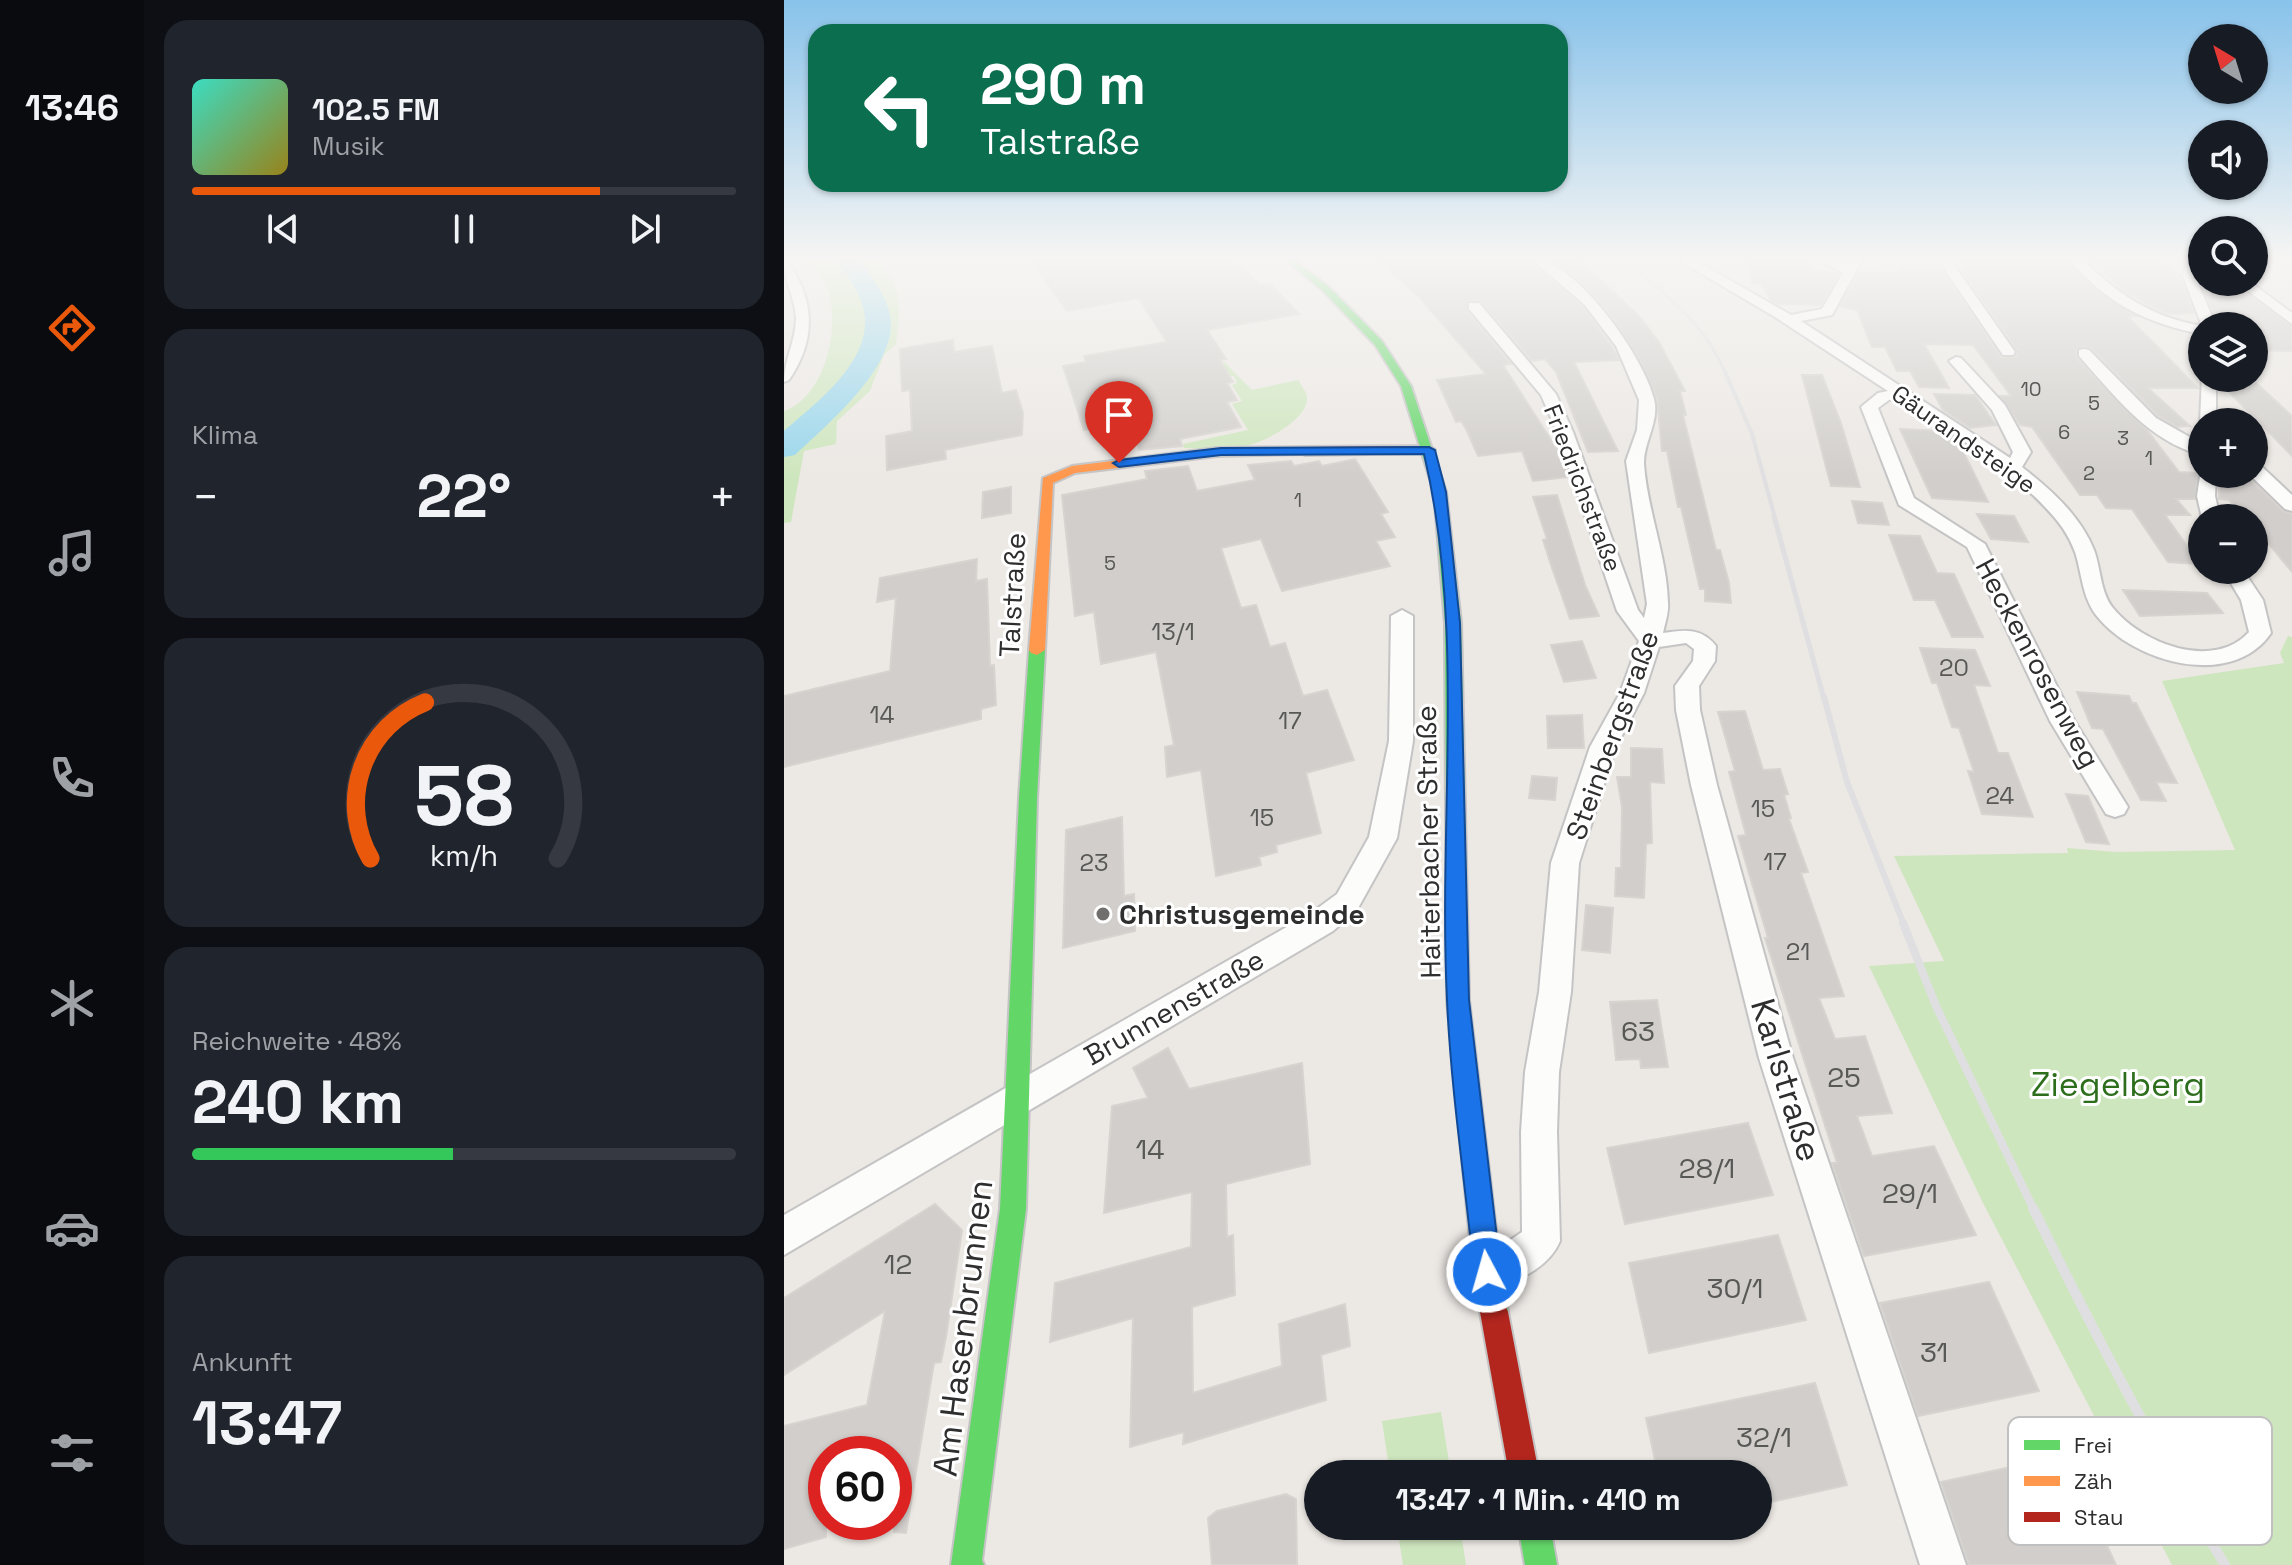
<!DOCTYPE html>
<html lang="de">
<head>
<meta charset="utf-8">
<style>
	:root { --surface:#171b24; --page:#20242c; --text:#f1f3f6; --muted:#9ea1a6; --line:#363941; --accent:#ea580c }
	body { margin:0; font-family:"Space Grotesk",sans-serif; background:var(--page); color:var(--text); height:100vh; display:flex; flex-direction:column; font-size:30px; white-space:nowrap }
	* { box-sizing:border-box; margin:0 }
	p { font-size:26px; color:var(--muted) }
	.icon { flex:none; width:44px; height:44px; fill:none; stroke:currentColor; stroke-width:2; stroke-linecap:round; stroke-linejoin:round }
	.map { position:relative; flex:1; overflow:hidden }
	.drawer { display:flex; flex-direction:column; gap:20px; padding:20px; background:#0d0f14; width:640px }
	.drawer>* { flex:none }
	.banner { position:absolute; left:24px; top:24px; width:760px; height:168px; border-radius:24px; box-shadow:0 2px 6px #0004; background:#0b6e4f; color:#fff; overflow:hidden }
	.needle { width:52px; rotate:322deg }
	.controls { position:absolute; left:1404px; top:24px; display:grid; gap:16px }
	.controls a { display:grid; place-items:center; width:80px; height:80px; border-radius:50%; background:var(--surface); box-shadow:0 2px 6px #0004; font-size:40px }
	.speed { position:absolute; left:24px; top:1436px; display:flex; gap:16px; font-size:40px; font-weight:700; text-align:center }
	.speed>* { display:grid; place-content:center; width:104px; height:104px; border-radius:50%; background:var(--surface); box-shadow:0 2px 6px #0004; line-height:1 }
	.speed .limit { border:12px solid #d22; background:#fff; color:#111 }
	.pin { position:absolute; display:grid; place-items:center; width:68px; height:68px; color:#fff; margin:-82px -34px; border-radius:50% 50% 50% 0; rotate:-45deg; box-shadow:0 0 8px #0007 }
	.pin .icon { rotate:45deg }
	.me { position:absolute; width:88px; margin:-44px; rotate:354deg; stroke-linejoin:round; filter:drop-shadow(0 0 6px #0008) }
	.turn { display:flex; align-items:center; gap:28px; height:168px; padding:0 40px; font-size:36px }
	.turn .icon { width:104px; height:104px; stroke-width:2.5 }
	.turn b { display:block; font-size:56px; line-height:68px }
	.big { font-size:60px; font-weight:700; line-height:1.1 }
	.drawer .tile { flex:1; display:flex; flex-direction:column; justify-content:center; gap:12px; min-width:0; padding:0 28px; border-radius:24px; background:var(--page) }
	.drawer .dial { align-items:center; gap:0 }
	.dial svg { height:208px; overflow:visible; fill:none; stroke:var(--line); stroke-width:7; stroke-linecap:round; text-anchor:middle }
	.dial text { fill:var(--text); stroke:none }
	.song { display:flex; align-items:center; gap:24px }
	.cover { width:96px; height:96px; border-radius:12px; background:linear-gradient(135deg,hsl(170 70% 55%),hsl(50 70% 35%)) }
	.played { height:8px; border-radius:4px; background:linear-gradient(90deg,var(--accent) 75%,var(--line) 75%) }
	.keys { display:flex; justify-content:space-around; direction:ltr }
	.heat { display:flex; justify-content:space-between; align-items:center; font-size:44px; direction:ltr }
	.charge { height:12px; border-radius:6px; background:linear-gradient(90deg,#34c759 48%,var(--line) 0) }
	.trip { position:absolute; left:520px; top:1460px; width:468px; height:80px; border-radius:40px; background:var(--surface); box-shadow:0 2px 6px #0004; font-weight:700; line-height:80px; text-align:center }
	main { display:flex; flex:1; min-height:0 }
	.tab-bar { display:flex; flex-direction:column; width:144px; justify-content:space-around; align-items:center; background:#090b0e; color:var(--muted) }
	.tab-bar .icon { width:56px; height:56px }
	.tab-bar .active { color:var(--accent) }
	.tab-bar b { font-size:36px; color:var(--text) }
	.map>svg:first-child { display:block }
</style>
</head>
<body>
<main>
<nav class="tab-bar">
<b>13:46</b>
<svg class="icon active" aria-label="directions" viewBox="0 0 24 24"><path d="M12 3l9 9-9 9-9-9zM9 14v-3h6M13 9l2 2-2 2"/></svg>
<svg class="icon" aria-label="music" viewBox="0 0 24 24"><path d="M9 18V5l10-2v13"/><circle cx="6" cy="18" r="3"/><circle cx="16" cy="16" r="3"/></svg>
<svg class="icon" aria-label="phone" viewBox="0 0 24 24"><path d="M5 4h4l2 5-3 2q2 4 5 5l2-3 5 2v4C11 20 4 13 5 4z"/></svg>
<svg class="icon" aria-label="climate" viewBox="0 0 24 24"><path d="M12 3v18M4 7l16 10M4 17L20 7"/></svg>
<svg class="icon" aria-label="car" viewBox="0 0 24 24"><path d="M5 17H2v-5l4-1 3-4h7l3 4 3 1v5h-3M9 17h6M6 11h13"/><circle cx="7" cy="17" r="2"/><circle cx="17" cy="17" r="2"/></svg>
<svg class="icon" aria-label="filters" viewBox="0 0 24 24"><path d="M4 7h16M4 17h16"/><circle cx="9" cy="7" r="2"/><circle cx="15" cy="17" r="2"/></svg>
</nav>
<section class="drawer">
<div class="tile">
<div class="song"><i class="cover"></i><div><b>102.5 FM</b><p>Musik</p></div></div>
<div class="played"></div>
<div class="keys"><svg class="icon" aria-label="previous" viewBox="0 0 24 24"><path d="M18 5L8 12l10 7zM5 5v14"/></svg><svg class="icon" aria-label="pause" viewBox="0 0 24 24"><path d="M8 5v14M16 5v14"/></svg><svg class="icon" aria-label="next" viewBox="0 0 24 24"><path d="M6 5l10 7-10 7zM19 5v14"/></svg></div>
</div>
<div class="tile"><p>Klima</p>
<div class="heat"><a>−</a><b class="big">22°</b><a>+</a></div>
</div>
<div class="tile dial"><svg viewBox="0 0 100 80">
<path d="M14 69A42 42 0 1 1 86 69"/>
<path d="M14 69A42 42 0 0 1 35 9" stroke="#ea580c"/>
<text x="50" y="56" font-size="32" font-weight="700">58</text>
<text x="50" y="72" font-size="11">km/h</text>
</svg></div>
<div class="tile"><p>Reichweite · 48%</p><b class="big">240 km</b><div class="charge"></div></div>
<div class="tile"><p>Ankunft</p><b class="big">13:47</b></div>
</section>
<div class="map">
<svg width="1508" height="1565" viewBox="0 0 1508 1565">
	<rect width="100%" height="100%" fill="#ece8e4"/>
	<path fill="#cee6be" d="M20,258H91C120,288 117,306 112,344L100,355L86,391L53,421L52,444L20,451L7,522L0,523V411C44,397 61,313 38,277C33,270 26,264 20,258Z
		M440,362L468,390L514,380C517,385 522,391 523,397C525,418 485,439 469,444C449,450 420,449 400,448L399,444L464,430L448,404L458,401L448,385L453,383L450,376H445L436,364Z
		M1504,636L1508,637V1565H1388L1200,1205L1085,966L1160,961L1110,856L1284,853L1283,848L1332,852L1451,850L1378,681L1500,663L1496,653Z
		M657,1412L667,1474H606L598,1421Z
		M613,1526H676L682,1565H619Z"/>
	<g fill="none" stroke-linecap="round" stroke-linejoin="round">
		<path fill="#99d6ec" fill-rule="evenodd" d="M52,258H74C88,277 107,300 107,325C106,372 43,425 11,455L0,457V431C33,402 93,358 79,307C74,289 62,273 52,258Z"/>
	</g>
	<path fill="#d1cecb" stroke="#d7d4d0" stroke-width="2" d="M245,258H446L477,285L487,284L515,314L423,330L442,359L436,360L449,382L443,383L453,400L443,402L457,427L396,439L398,446L355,450L352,437L320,443L315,427L300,430L279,366L302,362L300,356L383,342L354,298L283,311Z
		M591,258H743L798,306L829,348L835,360L790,362L834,451L804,452L772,372L761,359L748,361L697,301L685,300L683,311L727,364L719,365L778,457L785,477L749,481L738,451L694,456L683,431L677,421L672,422L653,380L702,374L635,297Z
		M760,258H793L855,316L875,342L901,391H896L902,415H899L932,550H936L945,583L947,603L921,601V589H916L897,507H894L883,451H878L873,398L855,358L824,311L804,289L785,272Z
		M962,258H1024L1028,269L1055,274L1037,305L994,304L986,300L978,284L968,283Z
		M1173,258H1281L1311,289L1352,316L1344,317L1414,388H1364L1406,426L1393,427L1374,416L1307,348L1299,346L1292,350L1293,358L1363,430L1395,472L1414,473L1411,499H1392L1406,515H1381L1416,564L1384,562L1348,509L1322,508L1313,495H1296L1248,427L1236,425L1216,396H1227L1189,345L1140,344L1165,388L1135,387L1126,371H1113L1101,347H1088L1073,310L1056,306L1075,272L1116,273L1112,267H1156L1217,357H1232L1233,350L1176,268H1180Z
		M1302,258H1376L1396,276L1410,313L1386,314L1368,307L1339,290Z
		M1422,295L1466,296L1508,327V351L1470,350V326H1447L1429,312Z
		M169,340L170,352L208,346L218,393L232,390L239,413L238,435L161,450L162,459L103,470L102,436L128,431L126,390L118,391L116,349Z
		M1018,375H1038L1057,423L1076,487L1047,486Z
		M1435,378H1467L1508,416V456L1435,382Z
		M1150,394L1191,395L1212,425L1186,428L1159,410Z
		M1116,429L1159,431L1174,441L1204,502L1148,498Z
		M571,459L604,512L597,514L611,537L592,541L606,566L498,591L477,539L437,548L457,608L472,605L486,647L501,643L519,696L543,690L570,760L522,773L537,833L492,845L493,852L475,857L477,865L432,876L417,770L383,777L381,747L390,745L372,652L317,664L310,612L291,616L278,495L363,479L361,471L404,466L413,491L471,480L464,465L507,461L510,466L535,461L538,466Z
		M1435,474L1463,476L1499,511L1508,514V572L1470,526V518H1462L1445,500L1435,499Z
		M227,487V513L198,518L199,492Z
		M773,495L801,585L815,616L786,619L767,565L759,540L763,539L749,497Z
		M1068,501L1098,503L1105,525L1074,523Z
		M1193,514L1230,516L1244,542L1207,539Z
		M1105,535L1136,536L1153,573L1170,574L1199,637H1168L1151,600H1130Z
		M193,559L192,581L203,579L206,666L210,665L212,705L197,709V719L0,767V696L106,671L112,598L93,602L96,578Z
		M1339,590L1423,593L1439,613L1356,616Z
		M798,641L812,678L780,682L767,645Z
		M1136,648L1191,650L1206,686L1190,685L1214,753H1224L1249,817L1198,814L1184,771L1190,772L1175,728L1168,727L1153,683H1148Z
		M1293,692L1345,696L1348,703H1352L1393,783L1372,782L1382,801L1357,800L1319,729L1308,728Z
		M961,711L979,770L996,769L1004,794L1000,795L1007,818L1005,819L1024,872L1017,873L1060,996L1035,998L1051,1039L1081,1036L1108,1113L1073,1116L1088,1156L1150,1146L1192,1235L1080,1256L1048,1163H1053L981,938H984L954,836L962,835L945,772L951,771L934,712Z
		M798,715L800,748H764L763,716Z
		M847,748L878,749L880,783L866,782L868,843L862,844L860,898L831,896L832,868H837L838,807L833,777H847Z
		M748,776L773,778L771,800L745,798Z
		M1282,794L1304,796L1325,844L1302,842Z
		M338,817L340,896L350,894L351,931L279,948L282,830Z
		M802,905L829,908L826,953L798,950Z
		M873,1000L884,1067L857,1068L856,1059L832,1060L826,1002Z
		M384,1048L405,1089L518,1063L526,1164L442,1184L443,1237L449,1235L451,1295L408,1307L409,1393L498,1366L495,1324L561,1304L566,1346L537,1355L542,1400L399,1444L400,1432L346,1447L349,1318L266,1342L271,1283L407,1247L408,1192L320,1213L328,1106L364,1098L349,1068Z
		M964,1123L989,1195L841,1224L823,1148Z
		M151,1204L178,1230L162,1337L157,1362L150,1363L122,1533L110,1532V1454H42V1537L0,1549V1426L83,1405L101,1311L0,1375V1298Z
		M994,1235L1022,1320L865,1353L845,1263Z
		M1205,1282L1255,1391L1134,1416L1096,1303Z
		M1031,1383L1063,1485L974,1505V1474H874L862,1418Z
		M1282,1455L1332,1565H1185L1157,1482Z
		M502,1494L512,1499L513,1565H428L424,1518L433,1511Z"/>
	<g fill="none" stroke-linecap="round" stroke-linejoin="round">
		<defs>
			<path id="street" d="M746,258C791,258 860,357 870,399C876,421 859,443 860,464C863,510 883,556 884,603C885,612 881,623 879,633C900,630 917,627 932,646L931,661L915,686L916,710L933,785L1009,1058L1182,1565H1136L975,1058L907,785L892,710L891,686L909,661L910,649L902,643L875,647L860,693L832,747L795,863L787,992L775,1072L773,1132L776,1241C764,1270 731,1281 703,1292L689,1286L683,1272L689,1258L715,1248L738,1232L737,1132L741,1072L755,992L767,863L806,747L836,693L855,641L833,611L773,432L757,395L685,309V303H695L772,394L789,432L854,610L860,618L863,604L842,461L853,430L855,400L832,346L800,304Z
				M891,258H907L1007,315L1038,309L1059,273L1031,258H1047L1063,265L1067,258H1079L1048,315L1017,321L1226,458L1229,452L1208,410L1165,361L1172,357L1177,358L1221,405L1247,452L1238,467C1266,489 1296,515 1310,550C1317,568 1316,592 1329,608C1358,644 1430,671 1465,632L1457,600L1439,570H1459L1479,600L1487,633C1448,690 1349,663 1312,615C1298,596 1298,574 1291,552C1285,535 1274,520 1261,507C1219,463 1165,432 1115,398L1105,400L1094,408L1130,498L1201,544L1290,720L1344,807L1340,814L1331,817L1322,814L1266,721L1183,547L1115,505L1077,407L1094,393L1104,391L991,317Z
				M1153,258H1165L1231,352L1229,355H1219Z
				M1284,258H1297C1333,294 1367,317 1418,326L1399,276L1403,258H1415L1411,276L1432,326H1418V334C1363,324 1320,302 1284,258Z
				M0,261C8,265 11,273 15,281C32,316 26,349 5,380L0,382C0,359 12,341 12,318C11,298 0,281 0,261Z
				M1452,282H1466L1508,313V324Z
				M1300,349L1305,350L1372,418L1418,444V455C1365,442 1330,395 1295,356V350Z
				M1418,376L1432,378V422H1418V425L1416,422Z
				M1470,464L1476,465L1508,495V511L1501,509L1465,474H1470Z
				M1417,470L1418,474H1432L1431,496L1436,518H1418L1413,496Z
				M618,610L629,616V741L613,838L573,910L549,931L0,1255V1215L527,913L553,894L585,837L605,741L607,616Z"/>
			<path id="fast" d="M499,258H508L545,287L598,341L627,386L662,492L677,623L685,1000L717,1272L724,1312L720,1322L710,1326L700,1322L689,1272L663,1000L661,623L650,492L617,386L591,345L539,291Z
				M253,645L261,650L253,798L242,1209L198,1560L200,1565H167L216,1209L235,798L245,650Z
				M734,1526H766L773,1565H741Z"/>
			<path id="slow" d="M521,447L527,451L525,454L433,456L291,473L269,483L261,650L253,655L247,653L245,650L259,478L288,466L433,448Z"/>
			<path id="jam" d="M645,446L651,450L649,453L521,455L515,451L521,447Z
				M710,1298L720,1302L724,1312L755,1474H725L696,1312L700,1302Z"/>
		</defs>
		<use href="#street" stroke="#c5c4c5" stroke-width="4"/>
		<use href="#fast" stroke="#c5c4c5" stroke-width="4"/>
		<use href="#slow" stroke="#c5c4c5" stroke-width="4"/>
		<use href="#jam" stroke="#c5c4c5" stroke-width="4"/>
		<use href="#street" fill="#fcfcfb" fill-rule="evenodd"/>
		<use href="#fast" fill="#63d668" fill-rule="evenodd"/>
		<use href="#slow" fill="#ff974d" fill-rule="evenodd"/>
		<use href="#jam" fill="#b3261e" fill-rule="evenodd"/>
		<path stroke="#dfdfe1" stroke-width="3" d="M837,258C881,294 919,320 942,374"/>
		<path stroke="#dfdfe1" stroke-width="4" d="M941,372L968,434L991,518"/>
		<path stroke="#dfdfe1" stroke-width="5" d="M990,516L1040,699"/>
		<path stroke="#dfdfe1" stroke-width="6" d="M1040,697L1063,782L1120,925"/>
		<path stroke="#dfdfe1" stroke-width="8" d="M1119,923L1152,1006L1250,1210"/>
		<path stroke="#dfdfe1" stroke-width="10" d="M1249,1208C1308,1329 1371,1449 1441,1565"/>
	</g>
	<linearGradient id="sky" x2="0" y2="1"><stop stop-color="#88c2ea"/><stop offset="0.54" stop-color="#f6f5f3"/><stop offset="1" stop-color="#f6f5f3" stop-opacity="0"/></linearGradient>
	<rect width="1508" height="477" fill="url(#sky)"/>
	<path fill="#1a73e8" stroke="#114b97" stroke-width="2" d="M645,447L651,450L662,492L676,623L685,1000L717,1272L713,1282L703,1286L694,1282L690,1272C681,1182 667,1091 663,1000C654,819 682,632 640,454L437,455L335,467L329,463L335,460L437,448Z"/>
	<circle fill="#706f6e" stroke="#fff" stroke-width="3" cx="319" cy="914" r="8"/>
	<g text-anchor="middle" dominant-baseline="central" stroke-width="6" stroke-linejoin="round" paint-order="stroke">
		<g font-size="20" fill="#585857">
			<text x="1247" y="389">10</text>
			<text x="1310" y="403">5</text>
			<text x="1280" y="432">6</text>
			<text x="1339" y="438">3</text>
			<text x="1365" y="458">1</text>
			<text x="1305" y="473">2</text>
			<text x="514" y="500">1</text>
			<text x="326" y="563">5</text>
		</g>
		<g font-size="24" fill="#2e2e2e" stroke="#fff">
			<text transform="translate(1180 439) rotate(35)">Gäurandsteige</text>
			<text transform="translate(799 488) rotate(69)">Friedrichstraße</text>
		</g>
		<g font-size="24" fill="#585857">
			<text x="389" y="631">13/1</text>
			<text x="1170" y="667">20</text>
			<text x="98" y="714">14</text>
			<text x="506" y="720">17</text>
			<text x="1216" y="795">24</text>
			<text x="979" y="808">15</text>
			<text x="478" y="817">15</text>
			<text x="991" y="861">17</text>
			<text x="310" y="862">23</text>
			<text x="1014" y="951">21</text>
		</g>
		<g font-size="28" fill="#2e2e2e" stroke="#fff">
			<text transform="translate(228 595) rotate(-87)">Talstraße</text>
			<text transform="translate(1254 663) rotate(62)">Heckenrosenweg</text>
			<text transform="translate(828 735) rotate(-70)">Steinbergstraße</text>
			<text transform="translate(644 842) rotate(-91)">Haiterbacher Straße</text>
			<text transform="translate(390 1007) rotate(-30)">Brunnenstraße</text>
		</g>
		<g font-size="28" font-weight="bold" fill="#2e2e2e" stroke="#fff" text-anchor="start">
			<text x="335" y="914">Christusgemeinde</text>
		</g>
		<g font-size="28" fill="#585857">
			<text x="854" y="1031">63</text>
			<text x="1060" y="1077">25</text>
			<text x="366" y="1149">14</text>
			<text x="923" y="1168">28/1</text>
			<text x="1126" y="1193">29/1</text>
			<text x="114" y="1264">12</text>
			<text x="951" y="1288">30/1</text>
			<text x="1150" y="1352">31</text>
			<text x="980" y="1437">32/1</text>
		</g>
		<g font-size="34" fill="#2e2e2e" stroke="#fff">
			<text transform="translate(1002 1080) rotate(73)">Karlstraße</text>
			<text transform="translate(179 1328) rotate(-83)">Am Hasenbrunnen</text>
		</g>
		<g font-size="34" fill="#2c6e1b" stroke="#fff">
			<text x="1334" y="1084">Ziegelberg</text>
		</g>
	</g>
	<rect x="1224" y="1417" width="264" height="128" rx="12" fill="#fff" stroke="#c0c0c0" stroke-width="2"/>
	<rect x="1240" y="1440" width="36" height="10" fill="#63d668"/>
	<rect x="1240" y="1476" width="36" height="10" fill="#ff974d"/>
	<rect x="1240" y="1512" width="36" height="10" fill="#b3261e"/>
	<g font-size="22" fill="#2e2e2e">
		<text x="1290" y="1453">Frei</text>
		<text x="1290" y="1489">Zäh</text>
		<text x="1290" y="1525">Stau</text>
	</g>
</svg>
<div class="controls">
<a><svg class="needle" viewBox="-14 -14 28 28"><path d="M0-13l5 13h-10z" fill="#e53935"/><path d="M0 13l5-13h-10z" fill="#9ea1a6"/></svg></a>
<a><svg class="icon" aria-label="sound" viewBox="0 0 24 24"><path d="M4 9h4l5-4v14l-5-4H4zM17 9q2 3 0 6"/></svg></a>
<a><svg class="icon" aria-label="search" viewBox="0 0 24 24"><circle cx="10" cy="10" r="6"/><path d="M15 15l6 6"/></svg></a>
<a><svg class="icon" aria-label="layers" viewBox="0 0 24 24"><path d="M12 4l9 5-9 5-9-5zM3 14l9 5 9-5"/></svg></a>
<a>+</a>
<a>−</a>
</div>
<div class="speed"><div class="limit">60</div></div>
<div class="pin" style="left:335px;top:463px;background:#d93025"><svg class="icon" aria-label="arrive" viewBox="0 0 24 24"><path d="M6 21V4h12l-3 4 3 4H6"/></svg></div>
<svg class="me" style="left:703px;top:1272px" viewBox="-20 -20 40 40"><circle r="17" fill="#1a73e8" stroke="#fff" stroke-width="3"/><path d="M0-11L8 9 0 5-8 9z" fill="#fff"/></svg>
<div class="trip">13:47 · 1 Min. · 410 m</div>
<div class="banner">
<div class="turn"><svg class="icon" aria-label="left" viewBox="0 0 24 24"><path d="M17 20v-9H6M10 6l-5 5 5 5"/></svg><div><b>290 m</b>Talstraße</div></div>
</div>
</div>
</main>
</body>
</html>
